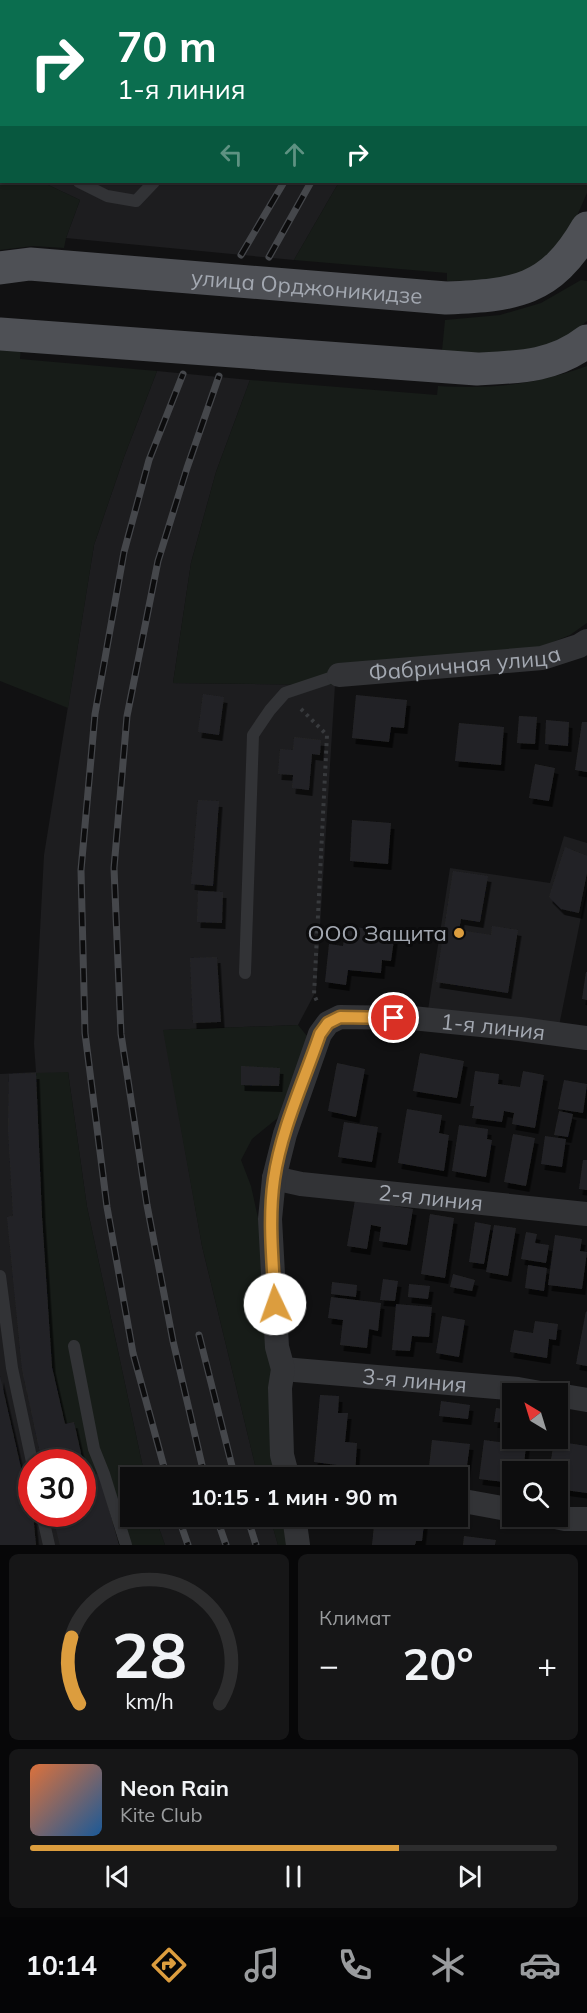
<!DOCTYPE html>
<html lang="ru">
<head>
<meta charset="utf-8">
<style>
	:root { --surface:#0d0d0e; --page:#161617; --text:#f1f3f6; --muted:#9a9c9e; --line:#2d2d2e; --accent:#dc9d3e }
	body { margin:0; font-family:Mulish,sans-serif; background:var(--page); color:var(--text); height:100vh; display:flex; flex-direction:column; font-size:22px; white-space:nowrap }
	* { box-sizing:border-box; margin:0 }
	p { font-size:20px; color:var(--muted) }
	.icon { flex:none; width:33px; height:33px; fill:none; stroke:currentColor; stroke-width:2; stroke-linecap:round; stroke-linejoin:round }
	.map { position:relative; height:1545px; overflow:hidden }
	.details { display:flex; flex-direction:column; gap:9px; padding:9px; background:#070708; flex:1 }
	.details>* { flex:none }
	.guide { position:absolute; left:0px; top:0px; width:588px; height:183px; box-shadow:0 2px 4px #0004,0 0 0 2px var(--line); background:#0b6e4f; color:#fff; overflow:hidden }
	.needle { width:39px; rotate:322deg }
	.buttons { position:absolute; left:502px; top:1383px; display:grid; gap:12px }
	.buttons a { display:grid; place-items:center; width:66px; height:66px; border-radius:0px; background:var(--surface); box-shadow:0 2px 4px #0004,0 0 0 2px var(--line); font-size:30px }
	.speed { position:absolute; left:18px; top:1449px; display:flex; gap:12px; font-size:30px; font-weight:700; text-align:center }
	.speed>* { display:grid; place-content:center; width:78px; height:78px; border-radius:50%; background:var(--surface); box-shadow:0 2px 4px #0004,0 0 0 2px var(--line); line-height:1 }
	.speed .limit { border:9px solid #d22; background:#fff; color:#111 }
	.pin { position:absolute; display:grid; place-items:center; width:51px; height:51px; color:#fff; margin:-26px; border:3px solid #fff; border-radius:50%; box-shadow:0 2px 6px #0007 }
	.me { position:absolute; width:66px; margin:-33px; rotate:357deg; stroke-linejoin:round; filter:drop-shadow(0 0 4px #0008) }
	.turn { display:flex; align-items:center; gap:21px; height:126px; padding:0 18px; font-size:27px }
	.turn .icon { width:78px; height:78px; stroke-width:2.5 }
	.turn b { display:block; font-size:42px; line-height:51px }
	.lanes { display:flex; align-items:center; height:57px; padding:0 18px; background:#0003; justify-content:center; gap:30px; direction:ltr }
	.lanes .off { opacity:.35 }
	.big { font-size:45px; font-weight:700; line-height:1.1 }
	.details .card { flex:1; display:flex; flex-direction:column; justify-content:center; gap:9px; min-width:0; padding:0 21px; border-radius:9px; background:var(--page) }
	.details .dial { align-items:center; gap:0 }
	.dial svg { height:156px; overflow:visible; fill:none; stroke:var(--line); stroke-width:7; stroke-linecap:round; text-anchor:middle }
	.dial text { fill:var(--text); stroke:none }
	.song { display:flex; align-items:center; gap:18px }
	.cover { width:72px; height:72px; border-radius:9px; background:linear-gradient(135deg,hsl(20 70% 55%),hsl(210 70% 35%)) }
	.played { height:6px; border-radius:3px; background:linear-gradient(90deg,var(--accent) 70%,var(--line) 70%) }
	.keys { display:flex; justify-content:space-around; direction:ltr }
	.heat { display:flex; justify-content:space-between; align-items:center; font-size:33px; direction:ltr }
	.details .tiles { flex:1; display:grid; gap:9px; grid-template-columns:1fr 1fr }
	.card:last-child { grid-column:span 2 }
	.trip { position:absolute; left:120px; top:1467px; width:348px; height:60px; border-radius:0px; background:var(--surface); box-shadow:0 2px 4px #0004,0 0 0 2px var(--line); font-weight:700; line-height:60px; text-align:center }
	.tab-bar { display:flex; height:96px; justify-content:space-around; align-items:center; background:#050506; color:var(--muted) }
	.tab-bar .icon { width:42px; height:42px }
	.tab-bar .current { color:var(--accent) }
	.tab-bar b { font-size:27px; color:var(--text) }
	.map>svg:first-child { display:block }
</style>
</head>
<body>
<div class="map">
<svg width="587" height="1545" viewBox="0 0 587 1545">
	<defs>
		<filter id="shadow"><feDropShadow dx="3.5" dy="6" stdDeviation="0" flood-color="#0009"/></filter>
	</defs>
	<rect width="100%" height="100%" fill="#111112"/>
	<path fill="#1d1d1f" fill-rule="evenodd" d="M0,0H445L2,2L1,161Z
		M42,182H339L294,260L66,238L80,200Z
		M157,371L250,380L216,472L191,563L173,683L335,685L316,991L298,1025L164,1030L202,1246L258,1477H145L87,1207L68,1072L65,1424L74,1422L85,1475L99,1474L119,1545H0V1074L36,1072L34,1044L44,855L94,545L124,457ZM32,1462H82V1514H32Z
		M564,836L587,843V887L559,1026L428,1010L450,868L550,883Z
		M155,1517H270L278,1545H165Z"/>
	<path fill="#171c18" d="M445,0H587V193L566,241L546,261L520,274L491,280L447,281V273L294,260L339,182H586V2L444,1Z
		M0,161L2,182H42L80,200L66,238L64,248L33,246L0,250Z
		M581,280L587,281V321C580,327 573,335 565,339C527,356 482,354 442,351L445,320L500,315L541,303Z
		M21,347L20,359L157,371L124,457L94,545L68,708L0,681V349Z
		M587,366V623L570,635L541,647L335,685L173,683L191,563L216,472L250,380L437,395L438,386C495,389 533,385 587,366Z
		M298,1025L312,1042L285,1112L252,1139L241,1160L251,1186L262,1236L283,1477H258L202,1246L163,1030Z
		M68,1072L87,1207L145,1477L130,1478V1516L155,1517L165,1545H119L99,1474L85,1476L74,1422L65,1424L52,1367L42,1216L36,1073Z
		M270,1517H289L293,1545H278Z"/>
	<path fill="#242426" filter="url(#shadow)" d="M203,694L224,697L219,735L198,732Z
		M356,695L407,700L404,728L391,727L389,742L352,738Z
		M519,716L537,717L535,744L517,743Z
		M546,720L569,722L568,746L545,744Z
		M582,722H587V772L575,770Z
		M459,723L504,727L501,765L455,761Z
		M294,737L321,740L320,755L312,754L309,790L292,788L293,775L278,774L280,749L293,750Z
		M535,764L555,768L549,801L529,798Z
		M198,800L219,801L213,886L191,884Z
		M352,820L391,823L388,864L350,861Z
		M565,847L587,856V873L579,913L561,909L549,897Z
		M453,871L488,876L480,922L461,919L459,930L491,935L492,926L518,930L508,993L436,982Z
		M198,891L223,892L222,923L197,922Z
		M346,926L395,932L391,961L382,960L381,973L348,970L346,985L325,982L329,944L343,946Z
		M217,957L221,1022L193,1023L190,958Z
		M586,972H587V1000L582,999Z
		M420,1053L464,1061L457,1098L413,1091Z
		M337,1063L365,1069L356,1117L328,1111Z
		M241,1066L280,1068L279,1086L241,1085Z
		M475,1071L499,1074L498,1084L520,1087L523,1071L544,1075L535,1128L512,1124L514,1113L504,1111L502,1122L472,1118L474,1106H470Z
		M36,1073L42,1216L52,1367L65,1424L74,1422L83,1462H42L22,1369L7,1217L13,1216L8,1129L9,1074Z
		M564,1080L587,1084L583,1113L558,1109Z
		M407,1109L442,1115L439,1133L449,1135L444,1171L398,1163Z
		M559,1111L573,1114L568,1137L554,1135Z
		M344,1122L378,1127L372,1162L338,1157Z
		M459,1125L488,1129L487,1139L492,1140L486,1177L452,1171Z
		M513,1134L535,1138L526,1186L504,1182Z
		M545,1136L566,1139L562,1167L541,1164Z
		M583,1160H587V1190L579,1189Z
		M355,1200L413,1209L407,1245L379,1241L381,1227L371,1225L367,1249L347,1246Z
		M430,1214L454,1218L445,1278L421,1274Z
		M475,1222L491,1225L484,1264L469,1262Z
		M494,1225L516,1228L508,1276L486,1272Z
		M526,1232L537,1234L535,1243L549,1245L546,1263L521,1259Z
		M555,1235L582,1239L580,1251L587,1252L582,1289L548,1285Z
		M528,1265L547,1268L544,1291L525,1288Z
		M453,1274L475,1280L472,1291L450,1287Z
		M383,1279L398,1281L395,1301L380,1300Z
		M332,1282L357,1285L356,1297L331,1294Z
		M409,1284L430,1286L428,1299L408,1297Z
		M331,1297L381,1303L378,1331L369,1329L367,1348L340,1345L343,1320L328,1318Z
		M396,1304L432,1307L429,1337L412,1336L410,1351L392,1350Z
		M586,1311L587,1312V1366L576,1364Z
		M442,1316L465,1320L459,1357L436,1353Z
		M535,1321L558,1324L556,1340L549,1339L547,1358L510,1352L514,1330L533,1333Z
		M0,1376L27,1494H32V1514H33L36,1545H0Z
		M320,1395L339,1396L338,1413H348L345,1442L357,1443L355,1475L337,1473V1465L314,1462Z
		M441,1401L470,1405L468,1419L439,1416Z
		M496,1408L513,1410V1423L494,1422Z
		M507,1433L513,1434V1438H527L523,1472H513V1483L479,1479L484,1440L506,1443Z
		M432,1440L470,1444L465,1480L428,1476Z
		M554,1441L587,1446V1493L558,1489V1472H549Z
		M82,1466L85,1476L99,1474L119,1545H60L52,1514H82Z
		M375,1516H425L422,1541H416L415,1545H372Z
		M464,1536L496,1540L495,1545H463Z"/>
	<g fill="none" stroke-linecap="round" stroke-linejoin="round">
		<path stroke="#383a3d" stroke-width="4" stroke-dasharray="3 4.5" stroke-linecap="butt" d="M301,709L327,735L314,995L317,1001"/>
		<path stroke="#323336" stroke-width="12" d="M256,2L257,0
			M0,141H2
			M79,182L107,196L136,201L154,182
			M245,973L253,735L270,710L285,693L339,675
			M0,1276L12,1368L32,1462
			M74,1346L94,1449L104,1474L126,1545
			M42,1514L49,1545"/>
		<g stroke="#323336" stroke-width="24">
			<path id="s1" d="M339,675L542,658L579,646L587,641"/>
			<path id="s2" d="M274,1178L301,1184L587,1214"/>
			<path id="s3" d="M283,1369L518,1389L546,1394"/>
			<path d="M558,1395L587,1400"/>
			<path id="s4" d="M288,1478L282,1455L280,1388L283,1369L277,1347L270,1219L274,1178L285,1134L320,1034L328,1023L340,1017L412,1018L520,1029L587,1038"/>
			<path d="M458,1500L513,1510"/>
			<path d="M294,1516L298,1545"/>
			<path d="M551,1516L565,1519H587"/>
		</g>
		<g stroke="#4e5055" stroke-width="33">
			<path id="s5" d="M0,268L30,264L446,298C515,295 550,292 587,228"/>
			<path d="M0,334L477,369C517,367 554,367 587,341"/>
		</g>
		<defs>
			<path id="rail" d="M388,2L389,0
				M411,2L412,0
				M241,255L284,182
				M269,257L311,182
				M199,1335L235,1478
				M167,1478L133,1353L107,1207L85,1033L81,870L95,714L124,552L149,460L183,374
				M205,1478L173,1341L147,1205L121,1034L114,868L127,716L158,561L187,468L219,376
				M178,1516L188,1545
				M216,1516L226,1545
				M247,1516L256,1545"/>
		</defs>
		<use href="#rail" stroke="#45474b" stroke-width="7"/>
		<use href="#rail" stroke="#0c0c0d" stroke-width="4.5" stroke-dasharray="14" stroke-linecap="butt"/>
	</g>
	<g fill="none" stroke-linecap="round" stroke-linejoin="round">
		<defs>
			<path id="route" d="M275,1304C273,1263 268,1221 274,1179C281,1130 304,1081 320,1034L328,1023L340,1017L394,1018"/>
		</defs>
		<use href="#route" stroke="#8f6628" stroke-width="15"/>
		<use href="#route" stroke="#dc9d3e" stroke-width="10"/>
	</g>
	<circle fill="#dc9d3e" stroke="#0c0c0d" stroke-width="2" cx="459" cy="933" r="6"/>
	<g text-anchor="middle" dominant-baseline="central" stroke-width="6" stroke-linejoin="round" paint-order="stroke">
		<g font-size="22" fill="#a3a8b1" stroke="#0c0c0d">
			<text stroke="none"><textPath href="#s5" startOffset="308">улица Орджоникидзе</textPath></text>
			<text stroke="none"><textPath href="#s1" startOffset="126">Фабричная улица</textPath></text>
			<text stroke="none"><textPath href="#s4" startOffset="634">1-я линия</textPath></text>
			<text stroke="none"><textPath href="#s2" startOffset="158">2-я линия</textPath></text>
			<text stroke="none"><textPath href="#s3" startOffset="132">3-я линия</textPath></text>
		</g>
		<g font-size="22" fill="#a3a8b1" stroke="#0c0c0d" text-anchor="end">
			<text x="447" y="933">ООО Защита</text>
		</g>
	</g>
</svg>
<div class="buttons">
<a><svg class="needle" viewBox="-14 -14 28 28"><path d="M0-13l5 13h-10z" fill="#e53935"/><path d="M0 13l5-13h-10z" fill="#9a9c9e"/></svg></a>
<a><svg class="icon" aria-label="search" viewBox="0 0 24 24"><circle cx="10" cy="10" r="6"/><path d="M15 15l6 6"/></svg></a>
</div>
<div class="speed"><div class="limit">30</div></div>
<div class="pin" style="left:394px;top:1018px;background:#d93025"><svg class="icon" aria-label="arrive" viewBox="0 0 24 24"><path d="M6 21V4h12l-3 4 3 4H6"/></svg></div>
<svg class="me" style="left:275px;top:1304px" viewBox="-20 -20 40 40"><circle r="19" fill="#fff"/><path d="M0-13L10 11 0 6-10 11z" fill="#dc9d3e"/></svg>
<div class="trip">10:15 · 1 мин · 90 m</div>
<div class="guide">
<div class="turn"><svg class="icon" aria-label="right" viewBox="0 0 24 24"><path d="M7 20v-9h11M14 6l5 5-5 5"/></svg><div><b>70 m</b>1-я линия</div></div>
<div class="lanes"><svg class="icon off" aria-label="left" viewBox="0 0 24 24"><path d="M17 20v-9H6M10 6l-5 5 5 5"/></svg><svg class="icon off" aria-label="ahead" viewBox="0 0 24 24"><path d="M12 20V5M6 11l6-6 6 6"/></svg><svg class="icon" aria-label="right" viewBox="0 0 24 24"><path d="M7 20v-9h11M14 6l5 5-5 5"/></svg></div>
</div>
</div>
<section class="details">
<div class="tiles">
<div class="card dial"><svg viewBox="0 0 100 80">
<path d="M14 69A42 42 0 1 1 86 69"/>
<path d="M14 69A42 42 0 0 1 10 35" stroke="#dc9d3e"/>
<text x="50" y="56" font-size="32" font-weight="700">28</text>
<text x="50" y="72" font-size="11">km/h</text>
</svg></div>
<div class="card"><p>Климат</p>
<div class="heat"><a>−</a><b class="big">20°</b><a>+</a></div>
</div>
<div class="card">
<div class="song"><i class="cover"></i><div><b>Neon Rain</b><p>Kite Club</p></div></div>
<div class="played"></div>
<div class="keys"><svg class="icon" aria-label="previous" viewBox="0 0 24 24"><path d="M18 5L8 12l10 7zM5 5v14"/></svg><svg class="icon" aria-label="pause" viewBox="0 0 24 24"><path d="M8 5v14M16 5v14"/></svg><svg class="icon" aria-label="next" viewBox="0 0 24 24"><path d="M6 5l10 7-10 7zM19 5v14"/></svg></div>
</div>
</div>
</section>
<nav class="tab-bar">
<b>10:14</b>
<svg class="icon current" aria-label="directions" viewBox="0 0 24 24"><path d="M12 3l9 9-9 9-9-9zM9 14v-3h6M13 9l2 2-2 2"/></svg>
<svg class="icon" aria-label="music" viewBox="0 0 24 24"><path d="M9 18V5l10-2v13"/><circle cx="6" cy="18" r="3"/><circle cx="16" cy="16" r="3"/></svg>
<svg class="icon" aria-label="phone" viewBox="0 0 24 24"><path d="M5 4h4l2 5-3 2q2 4 5 5l2-3 5 2v4C11 20 4 13 5 4z"/></svg>
<svg class="icon" aria-label="climate" viewBox="0 0 24 24"><path d="M12 3v18M4 7l16 10M4 17L20 7"/></svg>
<svg class="icon" aria-label="car" viewBox="0 0 24 24"><path d="M5 17H2v-5l4-1 3-4h7l3 4 3 1v5h-3M9 17h6M6 11h13"/><circle cx="7" cy="17" r="2"/><circle cx="17" cy="17" r="2"/></svg>
</nav>
</body>
</html>
